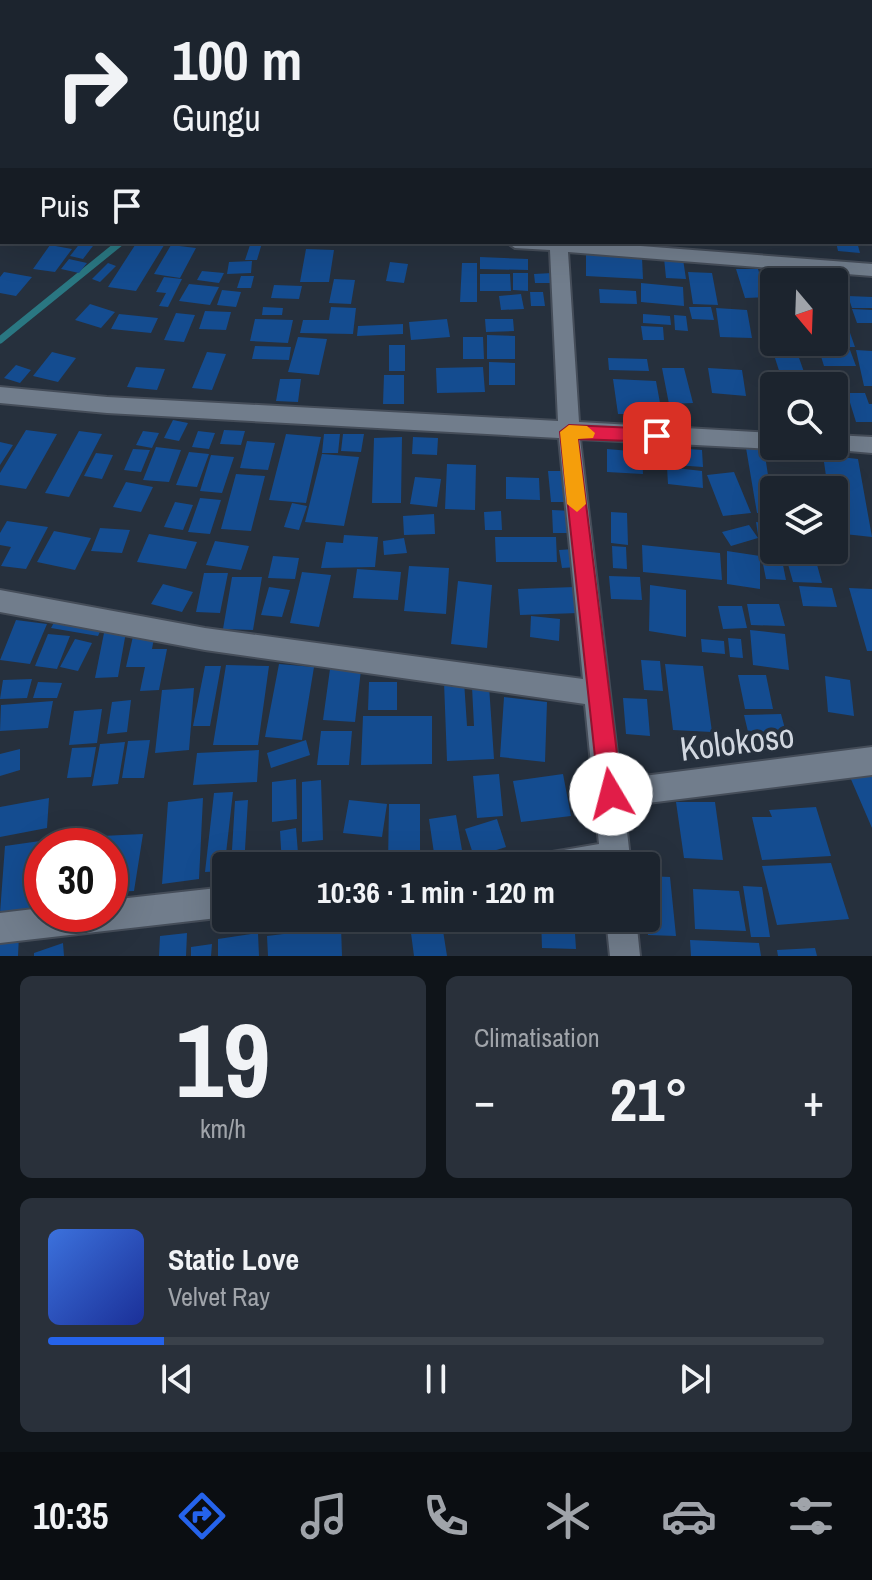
<!DOCTYPE html>
<html lang="fr">
<head>
<meta charset="utf-8">
<style>
	:root { --surface:#1c242e; --page:#29303a; --text:#f1f3f6; --muted:#a0a4aa; --line:#3a414a; --accent:#2563eb }
	body { margin:0; font-family:"Archivo Narrow",sans-serif; background:var(--page); color:var(--text); height:100vh; display:flex; flex-direction:column; font-size:30px; white-space:nowrap }
	* { box-sizing:border-box; margin:0 }
	p { font-size:26px; color:var(--muted) }
	.icon { flex:none; width:44px; height:44px; fill:none; stroke:currentColor; stroke-width:2; stroke-linecap:round; stroke-linejoin:round }
	.map { position:relative; height:956px; overflow:hidden }
	.panel { display:flex; flex-direction:column; gap:20px; padding:20px; background:#0f1419; flex:1 }
	.panel>* { flex:none }
	.banner { position:absolute; left:0px; top:0px; width:872px; height:244px; box-shadow:0 8px 32px #0002,0 0 0 2px var(--line); background:#1c242e; color:var(--text); overflow:hidden }
	.needle { width:52px; rotate:161deg }
	.controls { position:absolute; left:760px; top:268px; display:grid; gap:16px }
	.controls a { display:grid; place-items:center; width:88px; height:88px; border-radius:8px; background:var(--surface); box-shadow:0 8px 32px #0002,0 0 0 2px var(--line); font-size:40px }
	.speed { position:absolute; left:24px; top:828px; display:flex; gap:16px; font-size:40px; font-weight:700; text-align:center }
	.speed>* { display:grid; place-content:center; width:104px; height:104px; border-radius:50%; background:var(--surface); box-shadow:0 8px 32px #0002,0 0 0 2px var(--line); line-height:1 }
	.speed .limit { border:12px solid #d22; background:#fff; color:#111 }
	.pin { position:absolute; display:grid; place-items:center; width:68px; height:68px; color:#fff; margin:-34px; border-radius:16px; box-shadow:0 4px 12px #0006 }
	.me { position:absolute; width:88px; margin:-44px; rotate:352deg; stroke-linejoin:round; filter:drop-shadow(0 0 6px #0008) }
	.turn { display:flex; align-items:center; gap:28px; height:168px; padding:0 40px; font-size:36px }
	.turn .icon { width:104px; height:104px; stroke-width:2.5 }
	.turn b { display:block; font-size:56px; line-height:68px }
	.then { display:flex; align-items:center; height:76px; padding:0 40px; background:#0003; gap:16px; font-size:30px }
	.big { font-size:60px; font-weight:700; line-height:1.1 }
	.panel .card { flex:1; display:flex; flex-direction:column; justify-content:center; gap:12px; min-width:0; padding:0 28px; border-radius:12px; background:var(--page) }
	.panel .dial { align-items:center; gap:0 }
	.dial b { font-size:104px; line-height:1 }
	.song { display:flex; align-items:center; gap:24px }
	.cover { width:96px; height:96px; border-radius:12px; background:linear-gradient(135deg,hsl(220 70% 55%),hsl(230 70% 35%)) }
	.played { height:8px; border-radius:4px; background:linear-gradient(90deg,var(--accent) 15%,var(--line) 15%) }
	.keys { display:flex; justify-content:space-around; direction:ltr }
	.heat { display:flex; justify-content:space-between; align-items:center; font-size:44px; direction:ltr }
	.panel .tiles { flex:1; display:grid; gap:20px; grid-template-columns:1fr 1fr }
	.card:last-child { grid-column:span 2 }
	.trip { position:absolute; left:212px; top:852px; width:448px; height:80px; border-radius:8px; background:var(--surface); box-shadow:0 8px 32px #0002,0 0 0 2px var(--line); font-weight:700; line-height:80px; text-align:center }
	.dock { display:flex; height:128px; justify-content:space-around; align-items:center; background:#0b0e12; color:var(--muted) }
	.dock .icon { width:56px; height:56px }
	.dock .active { color:var(--accent) }
	.dock b { font-size:36px; color:var(--text) }
	.map>svg:first-child { display:block }
</style>
</head>
<body>
<div class="map">
<svg width="872" height="956" viewBox="0 0 872 956">
	<rect width="100%" height="100%" fill="#26303d"/>
	<g fill="none" stroke-linecap="round" stroke-linejoin="round">
		<path stroke="#2a7782" stroke-width="7" d="M0,340L121,242"/>
	</g>
	<path fill="#144c90" d="M81,242H96L83,259L70,256Z
		M137,242H166L136,291L108,287Z
		M251,242L262,243L257,260H245Z
		M836,242H857L860,253L838,251Z
		M50,245L72,249L55,272L33,269Z
		M171,245L196,248L180,278L154,274Z
		M306,249L334,250L329,282H300Z
		M586,254L642,258L643,279L586,276Z
		M480,257L528,259V270L480,269Z
		M664,258L683,259L686,279L666,278Z
		M69,259L87,263L79,273L61,269Z
		M252,261L251,273L227,274L229,262Z
		M390,262L408,264L404,283L386,281Z
		M108,263L116,266L100,282L92,279Z
		M462,263H477V302H460Z
		M736,269H758L767,297L745,298Z
		M772,269L795,271L798,281L774,280Z
		M202,271L224,273L219,283L197,280Z
		M4,272L32,277L16,296L0,293V277Z
		M688,272L712,273L718,305L693,304Z
		M513,273H528V291L513,290Z
		M552,273L554,283H535L534,274Z
		M480,274H510L511,291H480Z
		M241,276H254L251,288H237Z
		M164,277L182,279L168,307L159,306L166,293L156,292Z
		M334,279L355,280L351,304L329,303Z
		M641,283L683,287L684,306L641,302Z
		M189,284L219,287L210,305L179,301Z
		M274,285L302,286L299,299L271,298Z
		M834,286L838,287L847,323L835,322Z
		M599,289L636,291L637,304L600,303Z
		M222,290L241,292L236,307L217,305Z
		M530,292H543L545,306H531Z
		M521,294L524,309L501,310L499,296Z
		M848,296L872,297V308H852Z
		M90,304L115,312L101,328L75,320Z
		M263,307L283,308L282,315H262Z
		M331,307L356,308L353,334L300,333L303,320H329Z
		M689,307H711L714,320L692,319Z
		M716,308L747,310L752,338L720,337Z
		M852,309L872,310V323H857Z
		M205,311L231,312L226,330L199,329Z
		M176,313L195,315L184,342L164,340Z
		M119,314L158,318L151,333L111,329Z
		M643,314L670,316L671,325L643,323Z
		M674,315L686,316L688,331L675,330Z
		M255,319L293,320L288,343L250,341Z
		M447,319L450,337L411,340L409,322Z
		M485,319H513L514,331L486,332Z
		M403,324V334L357,336L358,326Z
		M641,326L663,327L664,340H643Z
		M835,329L849,330L855,347H840Z
		M487,335L515,336V359H487Z
		M298,337L327,339L319,375L288,372Z
		M463,337H483L484,359H463Z
		M781,342H805L806,353L782,350Z
		M389,345H405V371H389Z
		M255,346L291,347L289,360L252,359Z
		M819,350H850L856,366H824Z
		M856,350L872,351V386H864Z
		M52,352L76,358L58,382L33,376Z
		M207,352L226,354L212,390L192,388Z
		M774,355H798L809,386H784Z
		M608,358L647,359L649,371L609,370Z
		M489,362L515,363V385H489Z
		M16,365L31,370L20,383L4,378Z
		M136,367L165,369L157,390L127,387Z
		M483,367L485,392L437,393L436,368Z
		M662,368H684L693,403L669,404Z
		M708,368L742,370L746,396L712,393Z
		M384,375H404V404H383Z
		M280,379H301L298,402L276,401Z
		M613,379L656,381L662,414H618Z
		M847,393H865L869,404H872V422H856Z
		M774,402V426H771L761,403Z
		M173,420L188,423L179,441L164,438Z
		M26,430L57,434L26,489L0,485V473Z
		M224,430L245,431L241,445L220,444Z
		M79,431L102,434L69,497L45,493Z
		M143,431L159,433L152,448L136,445Z
		M198,431L215,433L209,449L192,447Z
		M286,434L321,437L306,503L269,500Z
		M324,434H340L338,453H322Z
		M343,434H364L361,452L341,451Z
		M402,437L401,503H372L374,438Z
		M413,437L438,438L437,455L412,454Z
		M247,441L275,443L268,470L240,468Z
		M0,442L13,445L0,465Z
		M156,447L181,450L169,482L143,480Z
		M674,448L702,450L703,467L675,465Z
		M746,448L764,449L774,514L757,513Z
		M133,449L150,450L141,472L124,470Z
		M607,449L642,452L643,474L607,472Z
		M189,452L209,454L197,487L176,485Z
		M96,453L113,455L102,479L84,476Z
		M322,454L359,457L344,526L305,522Z
		M211,455L234,457L222,493L200,491Z
		M823,455L858,459L872,537L835,533L834,490H828Z
		M447,464L476,465L475,510L445,509Z
		M667,467L702,471L703,488L668,484Z
		M548,471H568L571,502H551Z
		M734,472L751,513L723,516L707,475Z
		M236,474L265,476L251,531L221,529Z
		M415,477L441,479L437,507L410,504Z
		M506,477L539,478L540,500L506,499Z
		M780,480L806,482L807,490H782Z
		M126,482L153,487L141,512L113,507Z
		M200,498L221,500L210,534L188,532Z
		M175,502L193,505L183,530L164,527Z
		M292,503L307,506L299,530L284,527Z
		M552,510L572,511L573,533H553Z
		M501,511L502,530H485L484,512Z
		M611,512L627,513L628,545L611,543Z
		M434,514L435,534L404,535L403,516Z
		M7,521L48,527L26,569L1,566L11,547L0,545V533Z
		M756,522L774,524V542L759,541Z
		M749,525L758,538L731,546L722,532Z
		M100,528L130,530L122,553L91,551Z
		M54,531L91,538L75,570L37,562Z
		M149,534L197,542L186,569L137,562Z
		M344,535L378,537L375,567L321,568L326,542L343,543Z
		M495,537H556L557,562H496Z
		M404,538L407,553L384,555L383,541Z
		M215,541L249,546L241,570L206,565Z
		M642,545L720,553L722,580L643,572Z
		M612,546L626,547L627,569L613,568Z
		M574,549L577,567L562,568L559,550Z
		M784,550H813L822,583L793,582Z
		M727,551L760,556V589L727,584Z
		M761,554L781,555L786,580L766,579Z
		M273,556L299,558L295,579L268,578Z
		M409,566L449,568L446,614L404,611Z
		M357,569L401,572L398,600L353,598Z
		M302,572L331,575L319,627L290,623Z
		M204,573H228L220,613L196,612Z
		M609,576L640,577L642,600L611,599Z
		M232,577H262L253,630L223,629Z
		M458,581L492,585L487,648L451,644Z
		M163,584L193,592L182,612L151,604Z
		M650,585L686,590V637L649,631Z
		M799,586L832,588L837,607L803,606Z
		M269,587L290,590L282,617L261,615Z
		M575,587L579,613L520,615L518,589Z
		M849,588L872,589V651H867Z
		M747,604H779L785,626L751,625Z
		M718,606H742L747,628L723,629Z
		M58,615L104,623L98,636L51,628Z
		M531,616L560,619L559,641L530,637Z
		M16,620L47,624L30,664L0,660Z
		M750,630L785,634L789,670L753,665Z
		M126,632L118,677L95,678L104,633Z
		M134,632L155,633L152,649H167L159,690L140,691L145,667H126Z
		M48,634L70,636L57,669L35,666Z
		M728,638L741,639L743,658L730,657Z
		M75,639L92,643L78,671L60,667Z
		M701,639L724,641L725,654L702,652Z
		M641,660L660,661L663,691L644,690Z
		M279,664L314,667L302,740L265,737Z
		M665,664L703,666L712,732L673,730Z
		M226,665L269,666L258,745H213Z
		M205,666H221L210,726H193Z
		M330,669L361,670L355,722L323,720Z
		M738,675H766L773,709H745Z
		M825,676L850,680L854,716L828,712Z
		M32,679L27,698L0,699L3,680Z
		M464,681L467,726H474L472,687L489,686L494,759L447,761L444,682Z
		M38,682L62,683L57,698H33Z
		M369,682H397V710H368Z
		M194,688L189,750L155,753L162,690Z
		M504,697L547,702L545,762L500,757Z
		M623,698L647,699L650,736L626,734Z
		M131,700L127,732L107,734L112,702Z
		M53,701L48,728L0,731L1,705Z
		M102,709L97,743L69,745L74,711Z
		M781,714L788,740H750L744,715Z
		M363,716H432V764L361,765Z
		M321,731H352L349,765H317Z
		M150,740L144,778H122L128,741Z
		M306,740L310,755L271,768L267,753Z
		M125,742L118,784L92,786L100,744Z
		M96,747L91,777L67,778L72,748Z
		M20,749V770L0,776V754Z
		M259,750L257,782L193,785L197,753Z
		M499,774L503,816L477,818L473,776Z
		M563,774L571,816L521,822L513,781Z
		M872,774V828L850,777Z
		M296,779L297,819L272,822V782Z
		M321,780L323,840L302,842V782Z
		M233,792L224,871L205,872L214,793Z
		M49,798L47,828L0,837V807Z
		M203,798L199,879L162,884L168,802Z
		M248,800L244,866H231L235,801Z
		M349,800L387,804L382,837L343,833Z
		M676,802H715L723,860L684,858Z
		M389,804H420V865L388,864Z
		M816,807L831,856L762,860L752,817H772L769,810Z
		M456,815L463,856L435,860L429,819Z
		M497,819L506,847L474,857L465,829Z
		M296,828L299,866H282L280,831Z
		M143,834L134,891L110,892V846H101L102,836Z
		M40,841L31,909L0,913L5,846Z
		M831,863L849,919L777,925L762,866Z
		M646,876L670,877L676,936L648,935Z
		M743,886L762,887L770,937H751Z
		M693,889L739,891L746,931L695,929Z
		M409,918H441L447,956H414Z
		M452,918H478L480,930L454,934Z
		M496,918H520L521,930L497,931Z
		M541,918H574L576,949L542,948Z
		M341,927L342,956H268L267,936Z
		M187,933L186,956H159L160,936Z
		M258,933L259,956H218V939Z
		M19,935L18,956H0V939Z
		M690,940L759,943L761,956H691Z
		M63,943L64,956H34V953Z
		M212,944L211,956H191V947Z
		M815,948L817,956H778L777,950Z"/>
	<g fill="none" stroke-linecap="round" stroke-linejoin="round">
		<defs>
			<path id="street" d="M532,0H546V2H532Z
				M870,25H872V33H870Z
				M0,49H2V57H0Z
				M870,104H872V114H870Z
				M0,132H2V142H0Z
				M870,155H872V165H870Z
				M0,221H2V233H0Z
				M506,242H589L872,264V276L568,252L579,422L774,433V446H782L774,449L580,439L620,779L872,747V775L624,806L631,866H524L529,856L599,844L585,704L205,650L0,612V590L205,628L583,679L559,438L107,413L0,403V387L107,397L558,421L550,250L515,248Z
				M834,435L872,437V453L826,449L825,446H834Z
				M226,887V917L0,943V913L42,908V914H110V900Z
				M606,918H636L640,956H610Z"/>
		</defs>
		<use href="#street" stroke="#454d59" stroke-width="4"/>
		<use href="#street" fill="#717d8c" fill-rule="evenodd"/>
	</g>
	<path fill="#e11d48" stroke="#92132f" stroke-width="2" d="M569,425L657,429L665,436L657,442L578,439L622,794L619,802L611,805L602,802L599,794L560,432Z"/>
	<path fill="#f59e0b" d="M569,425L587,426L595,433L593,438L578,439L586,504L577,512L567,504L560,432Z"/>
	<g text-anchor="middle" dominant-baseline="central" stroke-width="8" stroke-linejoin="round" paint-order="stroke">
		<g font-size="34" fill="#d1d7e0" stroke="#26303d">
			<text transform="translate(737 742) rotate(-7)">Kolokoso</text>
		</g>
	</g>
</svg>
<div class="controls">
<a><svg class="needle" viewBox="-14 -14 28 28"><path d="M0-13l5 13h-10z" fill="#e53935"/><path d="M0 13l5-13h-10z" fill="#a0a4aa"/></svg></a>
<a><svg class="icon" aria-label="search" viewBox="0 0 24 24"><circle cx="10" cy="10" r="6"/><path d="M15 15l6 6"/></svg></a>
<a><svg class="icon" aria-label="layers" viewBox="0 0 24 24"><path d="M12 4l9 5-9 5-9-5zM3 14l9 5 9-5"/></svg></a>
</div>
<div class="speed"><div class="limit">30</div></div>
<div class="pin" style="left:657px;top:436px;background:#d93025"><svg class="icon" aria-label="arrive" viewBox="0 0 24 24"><path d="M6 21V4h12l-3 4 3 4H6"/></svg></div>
<svg class="me" style="left:611px;top:794px" viewBox="-20 -20 40 40"><circle r="19" fill="#fff"/><path d="M0-13L10 11 0 6-10 11z" fill="#e11d48"/></svg>
<div class="trip">10:36 · 1 min · 120 m</div>
<div class="banner">
<div class="turn"><svg class="icon" aria-label="right" viewBox="0 0 24 24"><path d="M7 20v-9h11M14 6l5 5-5 5"/></svg><div><b>100 m</b>Gungu</div></div>
<div class="then">Puis<svg class="icon" aria-label="arrive" viewBox="0 0 24 24"><path d="M6 21V4h12l-3 4 3 4H6"/></svg></div>
</div>
</div>
<section class="panel">
<div class="tiles">
<div class="card dial"><b>19</b><p>km/h</p></div>
<div class="card"><p>Climatisation</p>
<div class="heat"><a>−</a><b class="big">21°</b><a>+</a></div>
</div>
<div class="card">
<div class="song"><i class="cover"></i><div><b>Static Love</b><p>Velvet Ray</p></div></div>
<div class="played"></div>
<div class="keys"><svg class="icon" aria-label="previous" viewBox="0 0 24 24"><path d="M18 5L8 12l10 7zM5 5v14"/></svg><svg class="icon" aria-label="pause" viewBox="0 0 24 24"><path d="M8 5v14M16 5v14"/></svg><svg class="icon" aria-label="next" viewBox="0 0 24 24"><path d="M6 5l10 7-10 7zM19 5v14"/></svg></div>
</div>
</div>
</section>
<nav class="dock">
<b>10:35</b>
<svg class="icon active" aria-label="directions" viewBox="0 0 24 24"><path d="M12 3l9 9-9 9-9-9zM9 14v-3h6M13 9l2 2-2 2"/></svg>
<svg class="icon" aria-label="music" viewBox="0 0 24 24"><path d="M9 18V5l10-2v13"/><circle cx="6" cy="18" r="3"/><circle cx="16" cy="16" r="3"/></svg>
<svg class="icon" aria-label="phone" viewBox="0 0 24 24"><path d="M5 4h4l2 5-3 2q2 4 5 5l2-3 5 2v4C11 20 4 13 5 4z"/></svg>
<svg class="icon" aria-label="climate" viewBox="0 0 24 24"><path d="M12 3v18M4 7l16 10M4 17L20 7"/></svg>
<svg class="icon" aria-label="car" viewBox="0 0 24 24"><path d="M5 17H2v-5l4-1 3-4h7l3 4 3 1v5h-3M9 17h6M6 11h13"/><circle cx="7" cy="17" r="2"/><circle cx="17" cy="17" r="2"/></svg>
<svg class="icon" aria-label="filters" viewBox="0 0 24 24"><path d="M4 7h16M4 17h16"/><circle cx="9" cy="7" r="2"/><circle cx="15" cy="17" r="2"/></svg>
</nav>
</body>
</html>
